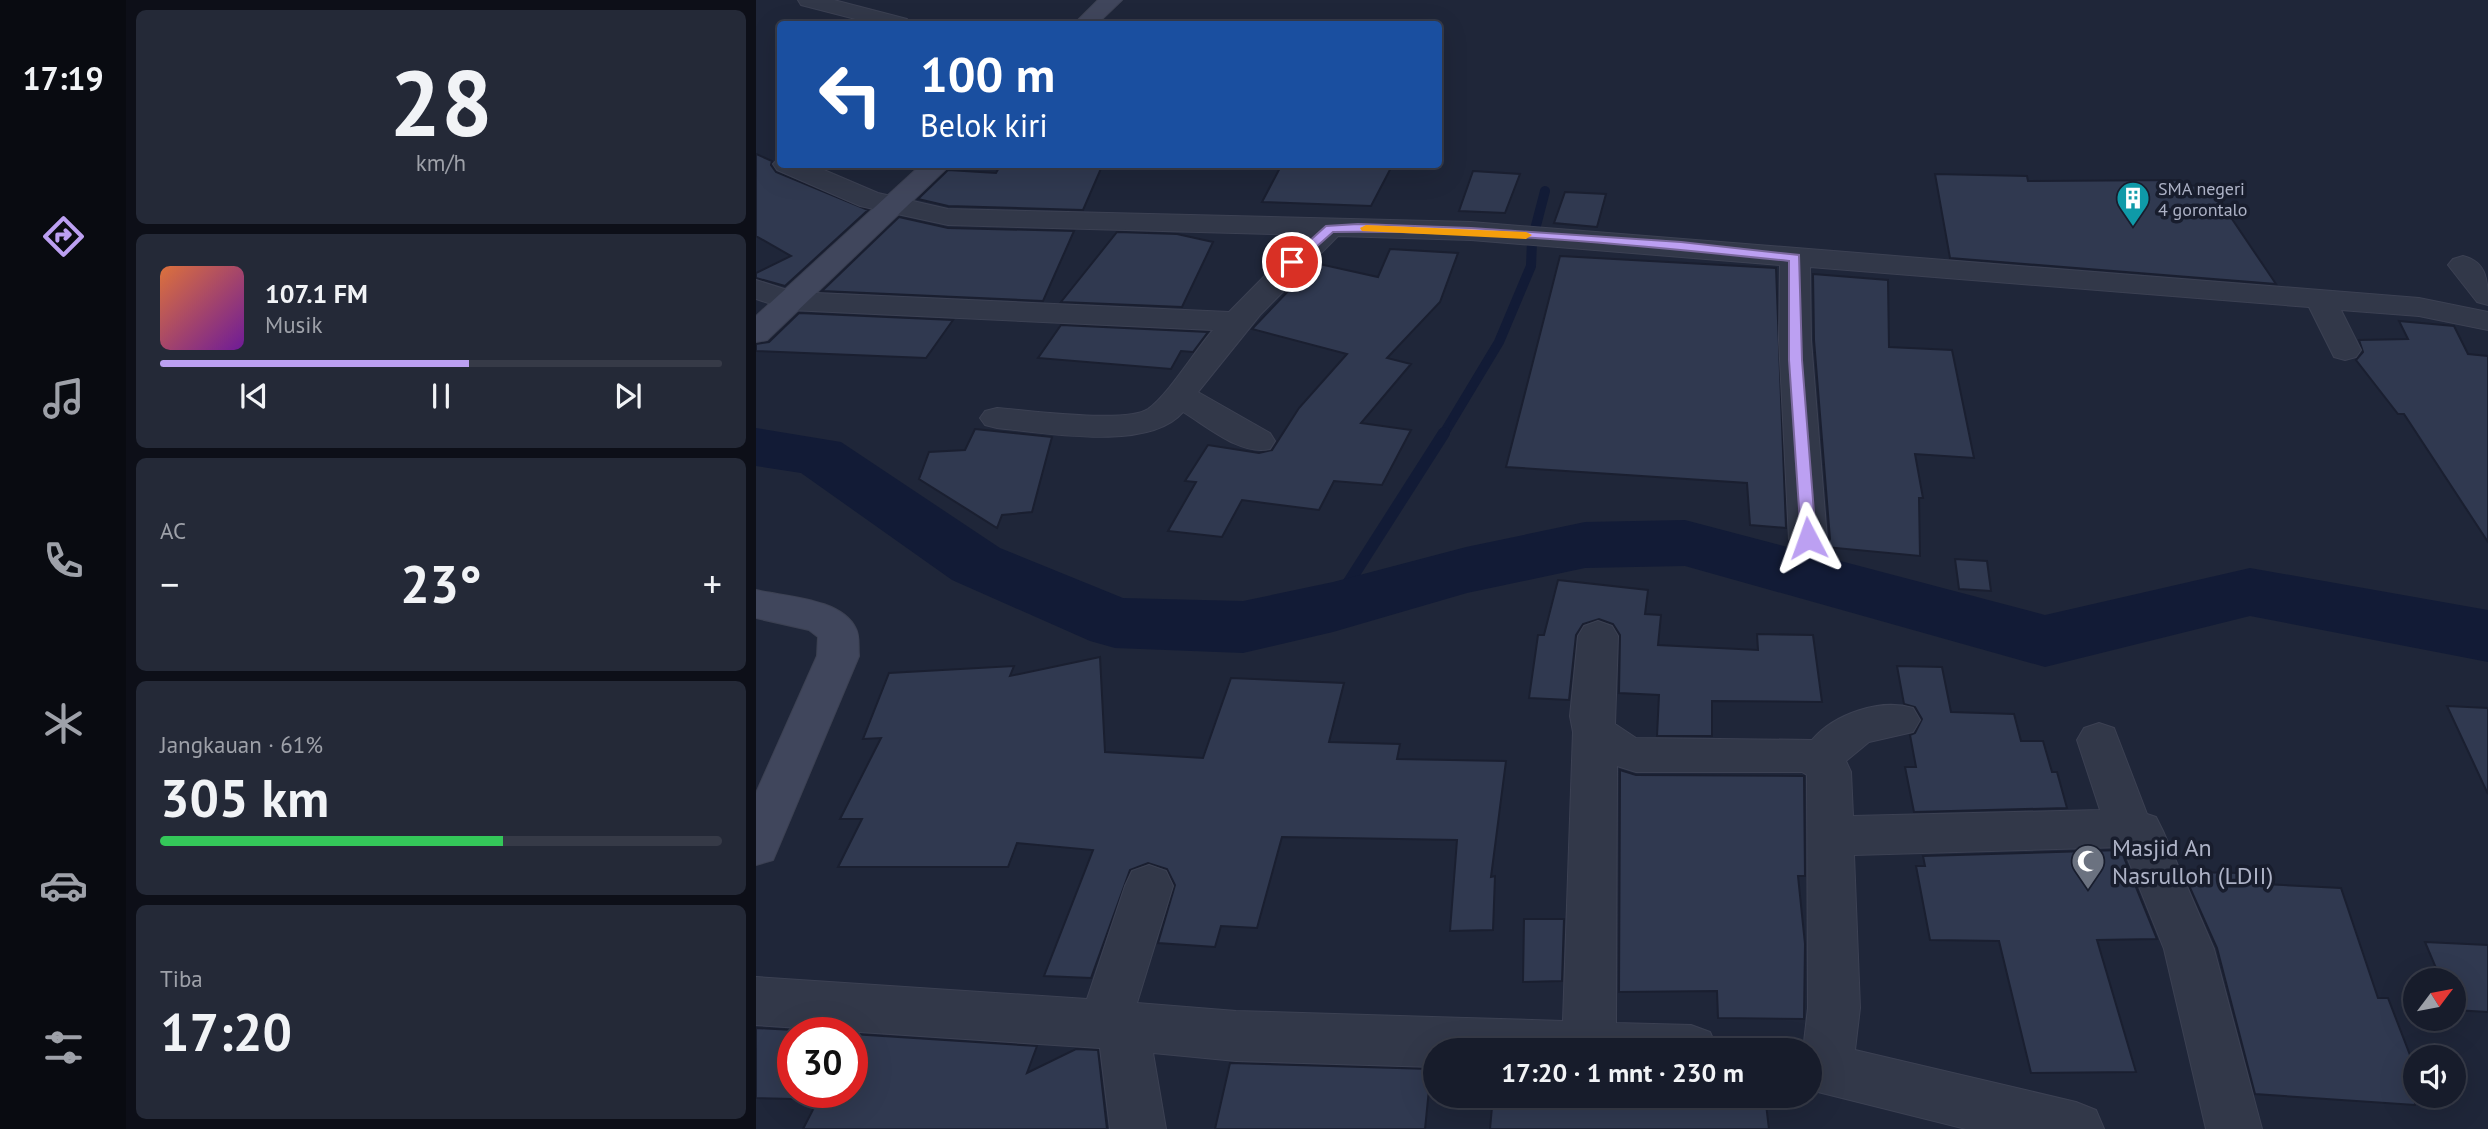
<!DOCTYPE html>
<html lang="id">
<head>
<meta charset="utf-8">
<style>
	:root { --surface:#171c2b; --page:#242937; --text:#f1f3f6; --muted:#9ea1a9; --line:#363a47; --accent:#bca0f2 }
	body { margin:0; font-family:"PT Sans",sans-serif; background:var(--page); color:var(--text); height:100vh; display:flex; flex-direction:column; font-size:26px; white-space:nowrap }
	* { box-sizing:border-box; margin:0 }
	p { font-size:23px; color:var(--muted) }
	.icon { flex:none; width:38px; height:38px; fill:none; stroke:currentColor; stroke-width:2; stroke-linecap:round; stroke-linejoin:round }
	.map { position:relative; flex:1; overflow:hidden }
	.drawer { display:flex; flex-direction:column; gap:10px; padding:10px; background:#0d0f18; width:630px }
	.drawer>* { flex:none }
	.hud { position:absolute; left:21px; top:21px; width:665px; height:147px; border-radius:7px; box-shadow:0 7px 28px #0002,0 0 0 2px var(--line); background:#1a4fa0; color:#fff; overflow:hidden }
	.needle { width:46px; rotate:58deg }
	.tools { position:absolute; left:1647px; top:968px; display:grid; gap:14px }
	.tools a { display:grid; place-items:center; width:63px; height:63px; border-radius:50%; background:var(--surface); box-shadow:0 7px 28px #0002,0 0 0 2px var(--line); font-size:35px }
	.speed { position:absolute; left:21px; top:1017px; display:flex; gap:14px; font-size:35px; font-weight:700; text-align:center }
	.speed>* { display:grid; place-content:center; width:91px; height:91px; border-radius:50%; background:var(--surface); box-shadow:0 7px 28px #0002,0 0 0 2px var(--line); line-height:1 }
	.speed .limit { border:10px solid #d22; background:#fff; color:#111 }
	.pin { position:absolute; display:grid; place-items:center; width:60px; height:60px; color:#fff; margin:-30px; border:4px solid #fff; border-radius:50%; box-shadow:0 2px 7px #0007 }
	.me { position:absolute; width:77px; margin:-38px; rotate:356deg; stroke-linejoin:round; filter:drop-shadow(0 0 5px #0008) }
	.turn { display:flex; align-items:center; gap:24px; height:147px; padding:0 28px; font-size:32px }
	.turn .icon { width:91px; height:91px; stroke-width:2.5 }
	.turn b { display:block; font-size:49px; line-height:60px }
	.big { font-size:52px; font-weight:700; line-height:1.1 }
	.drawer .widget { flex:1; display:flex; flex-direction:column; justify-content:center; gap:10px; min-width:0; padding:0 24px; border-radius:10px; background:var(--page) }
	.drawer .dial { align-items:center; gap:0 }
	.dial b { font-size:91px; line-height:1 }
	.song { display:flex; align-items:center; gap:21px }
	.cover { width:84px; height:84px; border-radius:10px; background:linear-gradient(135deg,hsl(20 70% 55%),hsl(280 70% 35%)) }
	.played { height:7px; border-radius:4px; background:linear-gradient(90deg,var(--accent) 55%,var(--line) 55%) }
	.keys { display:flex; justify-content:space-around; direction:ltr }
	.heat { display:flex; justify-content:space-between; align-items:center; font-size:38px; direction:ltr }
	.charge { height:10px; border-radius:5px; background:linear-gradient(90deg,#34c759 61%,var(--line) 0) }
	.trip { position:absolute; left:667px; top:1038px; width:399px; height:70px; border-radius:35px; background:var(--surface); box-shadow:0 7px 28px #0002,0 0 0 2px var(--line); font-weight:700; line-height:70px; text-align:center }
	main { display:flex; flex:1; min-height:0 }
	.tabs { display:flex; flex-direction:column; width:126px; justify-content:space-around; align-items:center; background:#090b11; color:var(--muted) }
	.tabs .icon { width:49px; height:49px }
	.tabs .on { color:var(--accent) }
	.tabs b { font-size:32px; color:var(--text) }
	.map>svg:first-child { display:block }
</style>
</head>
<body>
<main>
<nav class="tabs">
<b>17:19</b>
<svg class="icon on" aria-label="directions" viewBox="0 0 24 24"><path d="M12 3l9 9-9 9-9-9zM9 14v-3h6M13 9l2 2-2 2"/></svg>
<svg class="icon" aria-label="music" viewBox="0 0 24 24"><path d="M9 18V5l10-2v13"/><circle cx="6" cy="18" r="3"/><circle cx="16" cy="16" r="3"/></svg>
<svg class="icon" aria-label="phone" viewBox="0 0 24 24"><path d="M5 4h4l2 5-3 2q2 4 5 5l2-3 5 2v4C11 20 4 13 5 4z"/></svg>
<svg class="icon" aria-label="climate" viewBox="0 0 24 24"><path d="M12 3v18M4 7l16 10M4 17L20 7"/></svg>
<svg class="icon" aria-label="car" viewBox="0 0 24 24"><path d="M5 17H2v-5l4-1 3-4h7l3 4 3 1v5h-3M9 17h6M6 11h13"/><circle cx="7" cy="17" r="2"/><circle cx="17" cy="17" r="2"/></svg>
<svg class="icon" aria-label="filters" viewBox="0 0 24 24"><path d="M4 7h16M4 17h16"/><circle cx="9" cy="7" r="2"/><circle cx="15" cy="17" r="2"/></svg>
</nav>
<section class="drawer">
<div class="widget dial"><b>28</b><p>km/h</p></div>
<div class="widget">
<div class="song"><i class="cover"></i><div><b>107.1 FM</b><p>Musik</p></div></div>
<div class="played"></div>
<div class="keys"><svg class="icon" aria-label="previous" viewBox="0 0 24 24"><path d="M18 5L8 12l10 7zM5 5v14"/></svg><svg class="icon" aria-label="pause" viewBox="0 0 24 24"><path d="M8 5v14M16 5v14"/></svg><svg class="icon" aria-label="next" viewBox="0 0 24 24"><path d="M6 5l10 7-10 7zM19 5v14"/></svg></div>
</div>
<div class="widget"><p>AC</p>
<div class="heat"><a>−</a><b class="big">23°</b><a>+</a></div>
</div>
<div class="widget"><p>Jangkauan · 61%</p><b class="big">305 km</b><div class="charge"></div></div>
<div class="widget"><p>Tiba</p><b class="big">17:20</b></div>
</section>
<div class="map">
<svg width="1732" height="1129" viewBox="0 0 1732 1129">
	<rect width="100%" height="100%" fill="#1f2639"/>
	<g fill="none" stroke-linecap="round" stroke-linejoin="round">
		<path stroke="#121b36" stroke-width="10" d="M687,435L743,342L775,266L776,241L789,191"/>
		<path stroke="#121b36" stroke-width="12" d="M577,607L688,433"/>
		<path fill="#121b36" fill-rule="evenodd" d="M0,428L85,442L244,548L367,598L487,601L577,582L710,547L829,522L929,520L1289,615L1494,568L1732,610V662L1494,616L1289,667L929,566L829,568L711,593L577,632L487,653L359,648L334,641L196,580L45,473L0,466Z"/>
	</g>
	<path fill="#303950" stroke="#1a1f30" stroke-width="2" d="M0,154L16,161L15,165L20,172L112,210L29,286L0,278V273L35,256L0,236Z
		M245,164H347L327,210L192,206L162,199L192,170L240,173Z
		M526,164H637L615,206L506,202Z
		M717,171L764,174L749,213L703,211Z
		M1179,174L1271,176L1272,181L1424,180L1428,186L1453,185L1520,284L1194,258Z
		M809,192L850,194L841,227L798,223Z
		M143,217L192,228L318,231L287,301L66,291Z
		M361,232L421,234L457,242L426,307L305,302Z
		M634,249L702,253L684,302L631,358L655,364L605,423L655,430L626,485L578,481L563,510L486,500L466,537L412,531L440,482L429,481L452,445L503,453L516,450L543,408L591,354L496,329L559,263L622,277Z
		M804,256L1020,268L1030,528L994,525L991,483L750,467Z
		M1057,274L1132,280L1133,347L1196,350L1218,458L1159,454L1167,498H1163L1164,556L1069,547L1074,539L1058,340Z
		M43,313L197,320L170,358L0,351V344L13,342Z
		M1643,321L1698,326L1712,354L1732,356V542L1648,414H1642L1600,360L1607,352L1603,340L1652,339Z
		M305,325L452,332L437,352L425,351L415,369L282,358Z
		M219,429L296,437L276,512L246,515L241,528L163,479L173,452L209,450Z
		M1199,559L1231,561L1235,591L1203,589Z
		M802,580L892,590L889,614L905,615L902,645L1002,650L1001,634L1057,635L1066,702L956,701V736H901L903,695L863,693L864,635L857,624L843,619L827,624L820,635L813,700L773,698L782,635H788Z
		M344,657L349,752L447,758L475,678L588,683L573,742L644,744L641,759L750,761L735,877L739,876L737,930L694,931L701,840L526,837L501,928L465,926L459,947L402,943L419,885L411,869L392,863L374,870L335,978L288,976L337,850L261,843L252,867H82L106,819H84L125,738L107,739L133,673L258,666L254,676Z
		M1141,666L1186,667L1195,712L1258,714L1265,741H1287L1296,772H1301L1311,808L1158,812L1149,767H1160L1154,735L1159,733L1166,719L1159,707L1148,704Z
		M1691,706L1732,708V794Z
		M864,770L880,775L1048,776L1049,876H1042L1049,944L1048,1019L962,1018L961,991L863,992Z
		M1365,850L1401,939L1341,940L1380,1072L1275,1073L1243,941L1174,940L1160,866H1169L1167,856Z
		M1427,872L1485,873L1489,883L1585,888L1622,998H1632L1659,1068V1105L1499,1094L1461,948Z
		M768,919H808L806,981L767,982Z
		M1669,942L1732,945V1012L1698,1010V980H1685Z
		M0,1028L37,1030V1099L0,1098Z
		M96,1034L281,1046L271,1073L320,1049L342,1050L351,1129H47L66,1092H96Z
		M474,1063L675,1069L669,1129H459Z
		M737,1096H1009L1013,1129H734Z"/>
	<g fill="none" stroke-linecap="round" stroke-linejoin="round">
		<defs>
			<path id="street" d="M42,0H78L151,19L154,24H119L45,5Z
				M24,157V164H54L122,193L192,209L715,222L1663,298L1732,312V330L1663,316L1585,310L1605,350L1600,357L1589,360L1578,357L1553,307L1054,267L1055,340L1071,539L1065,548L1052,552L1039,548L1033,539L1023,340L1024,265L715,240L582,236L504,315L442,392L514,433L519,441L514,449C485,456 452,427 427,412C393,452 289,433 241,428L229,425L224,418L229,411L241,408C271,410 369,424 392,409C412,395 438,352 457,330L34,310L0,299V280L38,292L473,312L549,235L192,225L104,206L21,170L17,164Z
				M1707,256C1732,262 1732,283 1732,305L1721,302L1692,265L1697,259Z
				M842,621L856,626L862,636L859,724L880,738L1056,740C1078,714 1124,698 1157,708L1164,720L1157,732L1113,742L1090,761L1095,772L1097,816L1344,810L1321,740L1328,728L1343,723L1358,728L1391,814L1400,817L1407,831L1458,949L1506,1129H1450L1408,949L1367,847L1098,855L1104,1008L1099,1050L1320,1102L1340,1110L1348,1129H1210L1054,1090V1050H1034L1048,1042L1052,1008L1051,775L1046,772H880L861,766L860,1023L935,1025L954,1032L962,1050H679V1067L480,1061L397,1053L410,1129H354L344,1048L0,1025V977L331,999L369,886L376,871L393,865L410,871L417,886L381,1003L480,1011L807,1021L817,732L814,716L822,636L828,626Z"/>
			<path id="secondary" d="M342,0H366L341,24H318Z
				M166,164H195L11,340L0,342V316Z
				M0,590C29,597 86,598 100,629C104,636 102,647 103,656L23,846L17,860L0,865V793L61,656L62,637L53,630L0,618Z"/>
		</defs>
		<use href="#street" stroke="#3c4153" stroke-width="2"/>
		<use href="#secondary" stroke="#3c4153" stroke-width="2"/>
		<use href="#street" fill="#323849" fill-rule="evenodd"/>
		<use href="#secondary" fill="#40465c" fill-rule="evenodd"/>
	</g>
	<path fill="#bca0f2" stroke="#7a689d" stroke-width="2" d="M602,224L715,228L925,242L1043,255L1046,360L1060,538L1058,542H1047L1045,538L1033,360V261C882,245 729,230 577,232L540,265L530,262L570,226Z"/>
	<path fill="#f59e0b" d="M610,225L770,232L776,235L770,239L606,231L604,228Z"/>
	<defs>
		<symbol id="building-pin" viewBox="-11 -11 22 30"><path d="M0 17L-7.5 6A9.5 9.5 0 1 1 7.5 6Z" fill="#0f9aa8" stroke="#181d2d"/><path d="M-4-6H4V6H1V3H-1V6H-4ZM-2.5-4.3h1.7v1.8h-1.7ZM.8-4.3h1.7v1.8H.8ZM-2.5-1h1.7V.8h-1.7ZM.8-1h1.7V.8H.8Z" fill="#fff"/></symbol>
		<symbol id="mosque-pin" viewBox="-11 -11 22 30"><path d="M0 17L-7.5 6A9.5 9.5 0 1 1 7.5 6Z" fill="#6b7280" stroke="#181d2d"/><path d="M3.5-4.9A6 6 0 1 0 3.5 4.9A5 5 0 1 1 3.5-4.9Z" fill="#fff"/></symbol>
	</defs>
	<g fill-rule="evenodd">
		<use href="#building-pin" x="1358" y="179" width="38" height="52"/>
		<use href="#mosque-pin" x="1313" y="842" width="38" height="52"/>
	</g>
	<g text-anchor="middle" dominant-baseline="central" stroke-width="7" stroke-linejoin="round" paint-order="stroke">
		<g font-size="18" fill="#adb2c6" stroke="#181d2d" text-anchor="start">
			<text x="1402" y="188">SMA negeri<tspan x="1402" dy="21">4 gorontalo</tspan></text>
		</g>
		<g font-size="24" fill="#adb2c6" stroke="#181d2d" text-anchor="start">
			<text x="1356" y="847">Masjid An<tspan x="1356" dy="28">Nasrulloh (LDII)</tspan></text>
		</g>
	</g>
</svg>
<div class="tools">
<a><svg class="needle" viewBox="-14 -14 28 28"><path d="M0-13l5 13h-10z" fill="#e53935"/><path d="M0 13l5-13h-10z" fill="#9ea1a9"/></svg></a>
<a><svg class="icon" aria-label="sound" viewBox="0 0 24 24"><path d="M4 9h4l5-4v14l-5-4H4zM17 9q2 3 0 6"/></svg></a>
</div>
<div class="speed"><div class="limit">30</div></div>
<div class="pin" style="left:536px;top:262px;background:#d93025"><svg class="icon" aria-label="arrive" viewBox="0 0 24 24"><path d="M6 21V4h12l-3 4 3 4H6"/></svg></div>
<svg class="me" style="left:1052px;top:538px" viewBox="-20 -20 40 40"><path d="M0-17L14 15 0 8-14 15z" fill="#bca0f2" stroke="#fff" stroke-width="4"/></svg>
<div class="trip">17:20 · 1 mnt · 230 m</div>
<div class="hud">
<div class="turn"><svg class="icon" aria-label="left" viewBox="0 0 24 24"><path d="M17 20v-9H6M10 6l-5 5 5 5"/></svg><div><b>100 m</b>Belok kiri</div></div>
</div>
</div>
</main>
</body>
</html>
